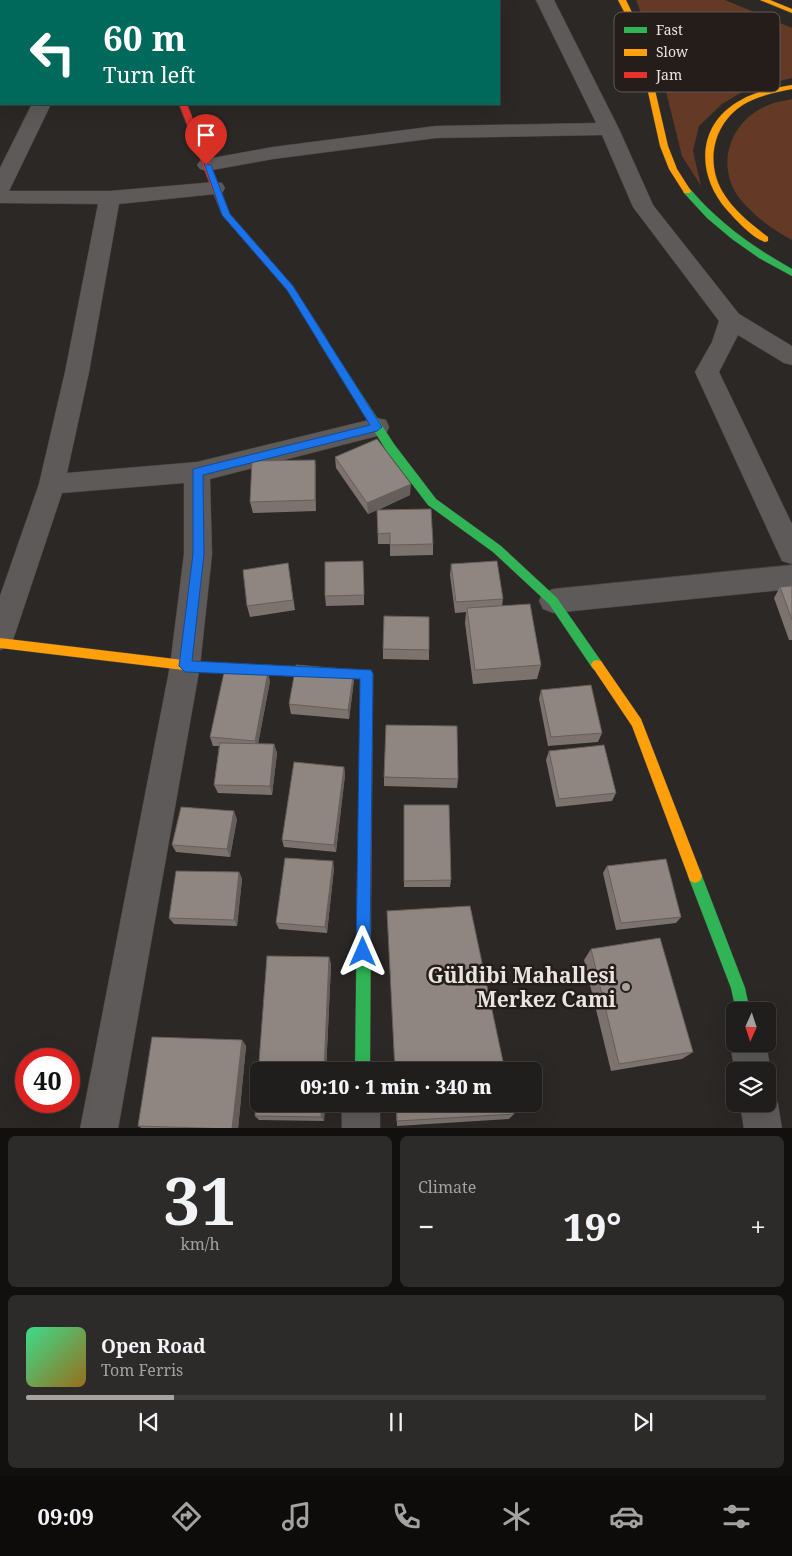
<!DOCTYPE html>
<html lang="en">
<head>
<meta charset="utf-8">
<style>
	:root { --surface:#201e1c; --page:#2d2b29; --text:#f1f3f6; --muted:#a2a2a3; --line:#3d3c3b; --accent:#a6a2a0 }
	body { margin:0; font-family:"Noto Serif",serif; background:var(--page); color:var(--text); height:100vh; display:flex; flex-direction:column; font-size:19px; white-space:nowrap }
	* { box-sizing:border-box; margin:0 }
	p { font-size:16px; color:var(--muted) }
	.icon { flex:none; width:28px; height:28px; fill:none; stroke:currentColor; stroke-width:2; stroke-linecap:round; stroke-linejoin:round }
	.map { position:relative; height:1128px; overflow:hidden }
	.side { display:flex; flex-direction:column; gap:8px; padding:8px; background:#12100f; flex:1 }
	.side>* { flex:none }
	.guide { position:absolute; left:0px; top:0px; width:500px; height:105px; box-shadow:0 5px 20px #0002,0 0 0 1px var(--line); background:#00695c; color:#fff; overflow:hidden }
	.needle { width:32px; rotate:183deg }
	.fabs { position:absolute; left:726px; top:1002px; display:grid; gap:10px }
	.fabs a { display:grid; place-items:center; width:50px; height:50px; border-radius:8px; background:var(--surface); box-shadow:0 5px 20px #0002,0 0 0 1px var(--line); font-size:25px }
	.speed { position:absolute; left:15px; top:1048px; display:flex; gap:10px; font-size:25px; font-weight:700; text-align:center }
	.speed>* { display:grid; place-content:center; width:65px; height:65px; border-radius:50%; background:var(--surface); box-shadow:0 5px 20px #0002,0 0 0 1px var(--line); line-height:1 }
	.speed .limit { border:8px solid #d22; background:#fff; color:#111 }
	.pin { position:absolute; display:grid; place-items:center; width:42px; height:42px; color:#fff; margin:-51px -21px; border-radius:50% 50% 50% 0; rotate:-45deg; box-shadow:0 0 5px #0007 }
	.pin .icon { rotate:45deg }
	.me { position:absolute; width:55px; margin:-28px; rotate:0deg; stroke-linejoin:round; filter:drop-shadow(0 0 4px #0008) }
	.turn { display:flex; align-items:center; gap:18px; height:105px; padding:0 20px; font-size:22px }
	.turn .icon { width:65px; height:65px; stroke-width:2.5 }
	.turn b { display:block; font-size:35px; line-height:42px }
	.big { font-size:38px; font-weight:800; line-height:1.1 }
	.side .widget { flex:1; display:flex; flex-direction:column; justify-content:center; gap:8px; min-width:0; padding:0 18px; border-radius:8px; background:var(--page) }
	.side .dial { align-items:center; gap:0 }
	.dial b { font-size:65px; line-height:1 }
	.song { display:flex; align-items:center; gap:15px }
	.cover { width:60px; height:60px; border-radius:8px; background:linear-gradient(135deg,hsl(150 70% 55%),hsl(40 70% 35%)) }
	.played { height:5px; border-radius:2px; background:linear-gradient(90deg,var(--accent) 20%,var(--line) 20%) }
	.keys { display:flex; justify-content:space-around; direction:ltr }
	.heat { display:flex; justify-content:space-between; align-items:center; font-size:28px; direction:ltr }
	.side .tiles { flex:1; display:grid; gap:8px; grid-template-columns:1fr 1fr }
	.widget:last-child { grid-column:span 2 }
	.trip { position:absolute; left:250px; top:1062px; width:292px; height:50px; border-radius:8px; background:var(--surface); box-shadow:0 5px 20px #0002,0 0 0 1px var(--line); font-weight:800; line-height:50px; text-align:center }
	.tabs { display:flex; height:80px; justify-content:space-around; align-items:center; background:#0d0c0b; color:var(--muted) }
	.tabs .icon { width:35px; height:35px }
	.tabs .current { color:var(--accent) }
	.tabs b { font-size:22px; color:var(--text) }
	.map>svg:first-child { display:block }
</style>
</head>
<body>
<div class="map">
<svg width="792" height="1129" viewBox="0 0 792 1129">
	<rect width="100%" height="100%" fill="#2b2826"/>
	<path fill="#643a27" d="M636,0H725L792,28V78L747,89L722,104L699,126L693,151L701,186L682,156L657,55Z
		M792,99V240C773,230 754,216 740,199C715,167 729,122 766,106C774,102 784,101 792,99Z"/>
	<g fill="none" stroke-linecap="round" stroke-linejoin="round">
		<defs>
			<path id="street" d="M143,0H161L162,1H144Z
				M536,0H554L619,129L653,205L739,314L792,346V365L784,363L738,335L719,372L792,524V564L782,561L695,372L712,342L719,321L633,207L602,135L436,138L273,159L207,171L200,169L197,165L200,161L207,159L273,147L436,126L596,123Z
				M32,104H51L9,191H110L215,182L222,183L225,188L222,193L215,194L119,204L89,372L67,473L197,462L377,418L386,420L389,427L386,434L377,436L210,479L212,554L200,666L118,1129H80L170,666L184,554V483L62,493L14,637L10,646L0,650V596L39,484L65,372L98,204L0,203V168Z
				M792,565V589L553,613L543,609L539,601L543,593L553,589Z
				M735,1032V1044H766L771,1071L768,1080V1071L735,1072L730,1044Z
				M768,1089L772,1091L778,1104L782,1129H744L740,1104H768Z
				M342,1104H380V1129H342Z"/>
			<path id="fast" d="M687,188L690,189C719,223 753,247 792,269V276L759,258L732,239L707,218L684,193V189Z
				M323,338L326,339L394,444L436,499L501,546L557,598L601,661L603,665L601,669L597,670L593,669L549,604L493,552L428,505L386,450L318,341Z
				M695,869L700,871L702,876L745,988L750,1011H736L731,988L688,876L690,871Z
				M364,897L369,899L371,904L370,1071H355L357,904L359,899Z"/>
			<path id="slow" d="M618,0H626L637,23L645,47L668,146L677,169L691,191L690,193H684L683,191L669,169L660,146L638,47L630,23Z
				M760,0H770L792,9V13Z
				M792,85V89C777,92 762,95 748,102C715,119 704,159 722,191C733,210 751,224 768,237V241L765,242C751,237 737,221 727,210C696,175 696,124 741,100C756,91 775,88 792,85Z
				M0,638L200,662L204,663L206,667L204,671L200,672L0,648Z
				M597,660L601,661L641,719L702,876L700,881L695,883L690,881L632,726L591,665L593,661Z"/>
			<path id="jam" d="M179,104H187L230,214L293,286L328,341L326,343H320L287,290L222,215Z
				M200,662L371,670L373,674L371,904L369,909L364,911L359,909L357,904L361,679L200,672L196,671L194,667L196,663Z"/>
		</defs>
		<use href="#street" stroke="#474341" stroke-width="1"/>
		<use href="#fast" stroke="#474341" stroke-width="1"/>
		<use href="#slow" stroke="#474341" stroke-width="1"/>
		<use href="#jam" stroke="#474341" stroke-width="1"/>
		<use href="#street" fill="#5d5a59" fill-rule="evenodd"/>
		<use href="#fast" fill="#30b455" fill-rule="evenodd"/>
		<use href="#slow" fill="#ff9f0a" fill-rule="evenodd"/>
		<use href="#jam" fill="#e5322d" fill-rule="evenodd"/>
	</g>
	<path fill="#7c736f" d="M335,457L410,495L378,510L433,544V555L390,556V544H378L377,510L368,514L336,468Z
		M315,460L316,471V511L253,513L250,502Z
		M288,563L295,610L250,617L247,606Z
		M451,564L503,599L502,606L541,665L537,679L473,684L465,623L466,612L455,613L450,575Z
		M364,572V605L326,606L325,596Z
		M792,586V640H789L774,598L780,587Z
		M383,649L429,650V660L383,659Z
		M354,670V680L349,719L291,714L289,704Z
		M270,681L258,744H274L277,753L272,795L218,793L214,785L219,746H213L210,737Z
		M541,690L602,733L598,742L548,746L539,699Z
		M549,751L616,793L612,801L556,807L546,760Z
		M344,767L345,775L336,852L284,847L282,840Z
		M384,777L458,779L457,788L384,786Z
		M404,805L451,880L450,887H404Z
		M237,819L230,857L176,852L172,845Z
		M607,866L681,917L676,923L616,930L603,873Z
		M334,868L327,933L279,929L276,923Z
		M239,872L242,879L237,926L174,924L169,918Z
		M591,949L693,1052L682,1059L611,1071L584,960Z
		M267,956L329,957L331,965L326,1071H259V1104H325L324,1121L259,1120L255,1116Z
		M242,1040L246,1046L238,1129H143L138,1126Z
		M396,1104L514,1114L509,1119L397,1126Z"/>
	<path fill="#655e5a" d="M315,460L316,471V511L315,500Z
		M411,484L410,495L368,514L367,503Z
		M354,670V680L349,719L348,710Z
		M268,672L270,681L257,750L255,741Z
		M274,744L277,753L272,795L270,786Z
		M344,767L345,775L336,852L334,845Z
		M234,811L237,819L230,857L227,849Z
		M333,861L334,868L327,933L325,927Z
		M239,872L242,879L237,926L234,920Z
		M329,957L331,965L326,1071H324Z
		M242,1040L246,1046L238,1129H232Z
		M322,1104H325L324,1121L321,1117Z"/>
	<path fill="#908681" stroke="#655e5a" d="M377,439L411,484L367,503L335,457Z
		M315,460V500L250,502L252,461Z
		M431,509L433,544L390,545V533L378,534L377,510Z
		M363,561L364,595L325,596V562Z
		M497,561L503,599L456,602L451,564Z
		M288,563L293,600L247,606L243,570Z
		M792,586V620L780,587Z
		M530,604L541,665L475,670L467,608Z
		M384,616L429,617V650L383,649Z
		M296,665L354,670L348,710L289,704Z
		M225,668L268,672L255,741L210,737Z
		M591,685L602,733L551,737L541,690Z
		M386,725L457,726L458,779L384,777Z
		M220,743L274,744L270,786L214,785Z
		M604,745L616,793L559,799L549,751Z
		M294,762L344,767L334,845L282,840Z
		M404,805H449L451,880L404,881Z
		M181,807L234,811L227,849L172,845Z
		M285,858L333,861L325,927L276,923Z
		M666,859L681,917L621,923L607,866Z
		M176,871L239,872L234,920L169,918Z
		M470,906L505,1071H395L387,911Z
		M660,938L693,1052L619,1064L591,949Z
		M267,956L329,957L324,1071H259V1104H322L321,1117L255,1116Z
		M152,1037L242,1040L232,1129L138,1126Z
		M396,1104H512L514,1114L397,1121Z"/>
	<path fill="#1a73e8" stroke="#114b97" d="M204,163L211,165L230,214L293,286L382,427L377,431L203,475L204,554L192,661L371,670L373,674L370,952L368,957L363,959L358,957L356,952L360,679L185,672L179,666L193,554V469L370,425L287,290L222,215Z"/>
	<circle fill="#a6a2a0" stroke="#241d1a" stroke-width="2" cx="626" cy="987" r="5"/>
	<g text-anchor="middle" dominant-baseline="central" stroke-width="5" stroke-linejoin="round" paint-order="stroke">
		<g font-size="21" font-weight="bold" fill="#e9e4e1" stroke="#241d1a" text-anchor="end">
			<text x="616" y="975">Güldibi Mahallesi<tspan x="616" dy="24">Merkez Cami</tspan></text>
		</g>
	</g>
	<rect x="614" y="12" width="166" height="80" rx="8" fill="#241d1a" stroke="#5f5956" stroke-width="1"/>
	<rect x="624" y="27" width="23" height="6" fill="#30b455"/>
	<rect x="624" y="49" width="23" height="7" fill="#ff9f0a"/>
	<rect x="624" y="72" width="23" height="6" fill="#e5322d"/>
	<g font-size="14" fill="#e9e4e1">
		<text x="656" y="35">Fast</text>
		<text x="656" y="57">Slow</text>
		<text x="656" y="80">Jam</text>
	</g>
</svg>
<div class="fabs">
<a><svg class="needle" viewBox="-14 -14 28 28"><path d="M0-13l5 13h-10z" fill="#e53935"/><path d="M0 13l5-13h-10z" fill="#a2a2a3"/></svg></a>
<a><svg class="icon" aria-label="layers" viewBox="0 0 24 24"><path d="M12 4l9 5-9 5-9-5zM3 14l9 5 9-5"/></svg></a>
</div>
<div class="speed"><div class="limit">40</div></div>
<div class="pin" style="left:206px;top:165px;background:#d93025"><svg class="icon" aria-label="arrive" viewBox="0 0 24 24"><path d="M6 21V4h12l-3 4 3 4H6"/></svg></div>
<svg class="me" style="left:363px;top:952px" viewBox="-20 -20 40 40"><path d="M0-17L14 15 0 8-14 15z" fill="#1a73e8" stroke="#fff" stroke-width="4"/></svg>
<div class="trip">09:10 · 1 min · 340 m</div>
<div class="guide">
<div class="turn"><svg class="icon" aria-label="left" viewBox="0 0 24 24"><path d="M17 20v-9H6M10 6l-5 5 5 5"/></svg><div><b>60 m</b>Turn left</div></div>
</div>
</div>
<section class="side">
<div class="tiles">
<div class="widget dial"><b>31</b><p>km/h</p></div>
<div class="widget"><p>Climate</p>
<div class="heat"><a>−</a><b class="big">19°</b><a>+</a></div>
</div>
<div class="widget">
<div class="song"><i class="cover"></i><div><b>Open Road</b><p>Tom Ferris</p></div></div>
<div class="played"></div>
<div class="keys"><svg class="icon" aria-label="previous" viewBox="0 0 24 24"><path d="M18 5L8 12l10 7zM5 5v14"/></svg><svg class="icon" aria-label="pause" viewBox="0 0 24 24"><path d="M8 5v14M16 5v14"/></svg><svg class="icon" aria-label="next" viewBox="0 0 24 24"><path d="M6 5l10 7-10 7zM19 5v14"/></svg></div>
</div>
</div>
</section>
<nav class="tabs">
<b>09:09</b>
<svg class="icon current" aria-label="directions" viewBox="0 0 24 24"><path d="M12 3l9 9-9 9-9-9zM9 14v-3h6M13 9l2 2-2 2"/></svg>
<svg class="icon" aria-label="music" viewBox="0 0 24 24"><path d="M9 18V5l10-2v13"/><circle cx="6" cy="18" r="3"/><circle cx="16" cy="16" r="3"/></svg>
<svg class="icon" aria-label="phone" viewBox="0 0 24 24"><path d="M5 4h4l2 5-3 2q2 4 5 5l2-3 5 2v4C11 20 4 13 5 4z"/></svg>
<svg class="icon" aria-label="climate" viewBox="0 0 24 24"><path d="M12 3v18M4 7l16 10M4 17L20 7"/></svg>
<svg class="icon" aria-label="car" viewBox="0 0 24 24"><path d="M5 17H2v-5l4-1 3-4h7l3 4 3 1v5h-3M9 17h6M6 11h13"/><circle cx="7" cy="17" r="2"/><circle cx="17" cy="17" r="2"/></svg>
<svg class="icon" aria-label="filters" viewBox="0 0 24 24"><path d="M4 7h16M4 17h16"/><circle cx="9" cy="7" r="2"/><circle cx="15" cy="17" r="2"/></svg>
</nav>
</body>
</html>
